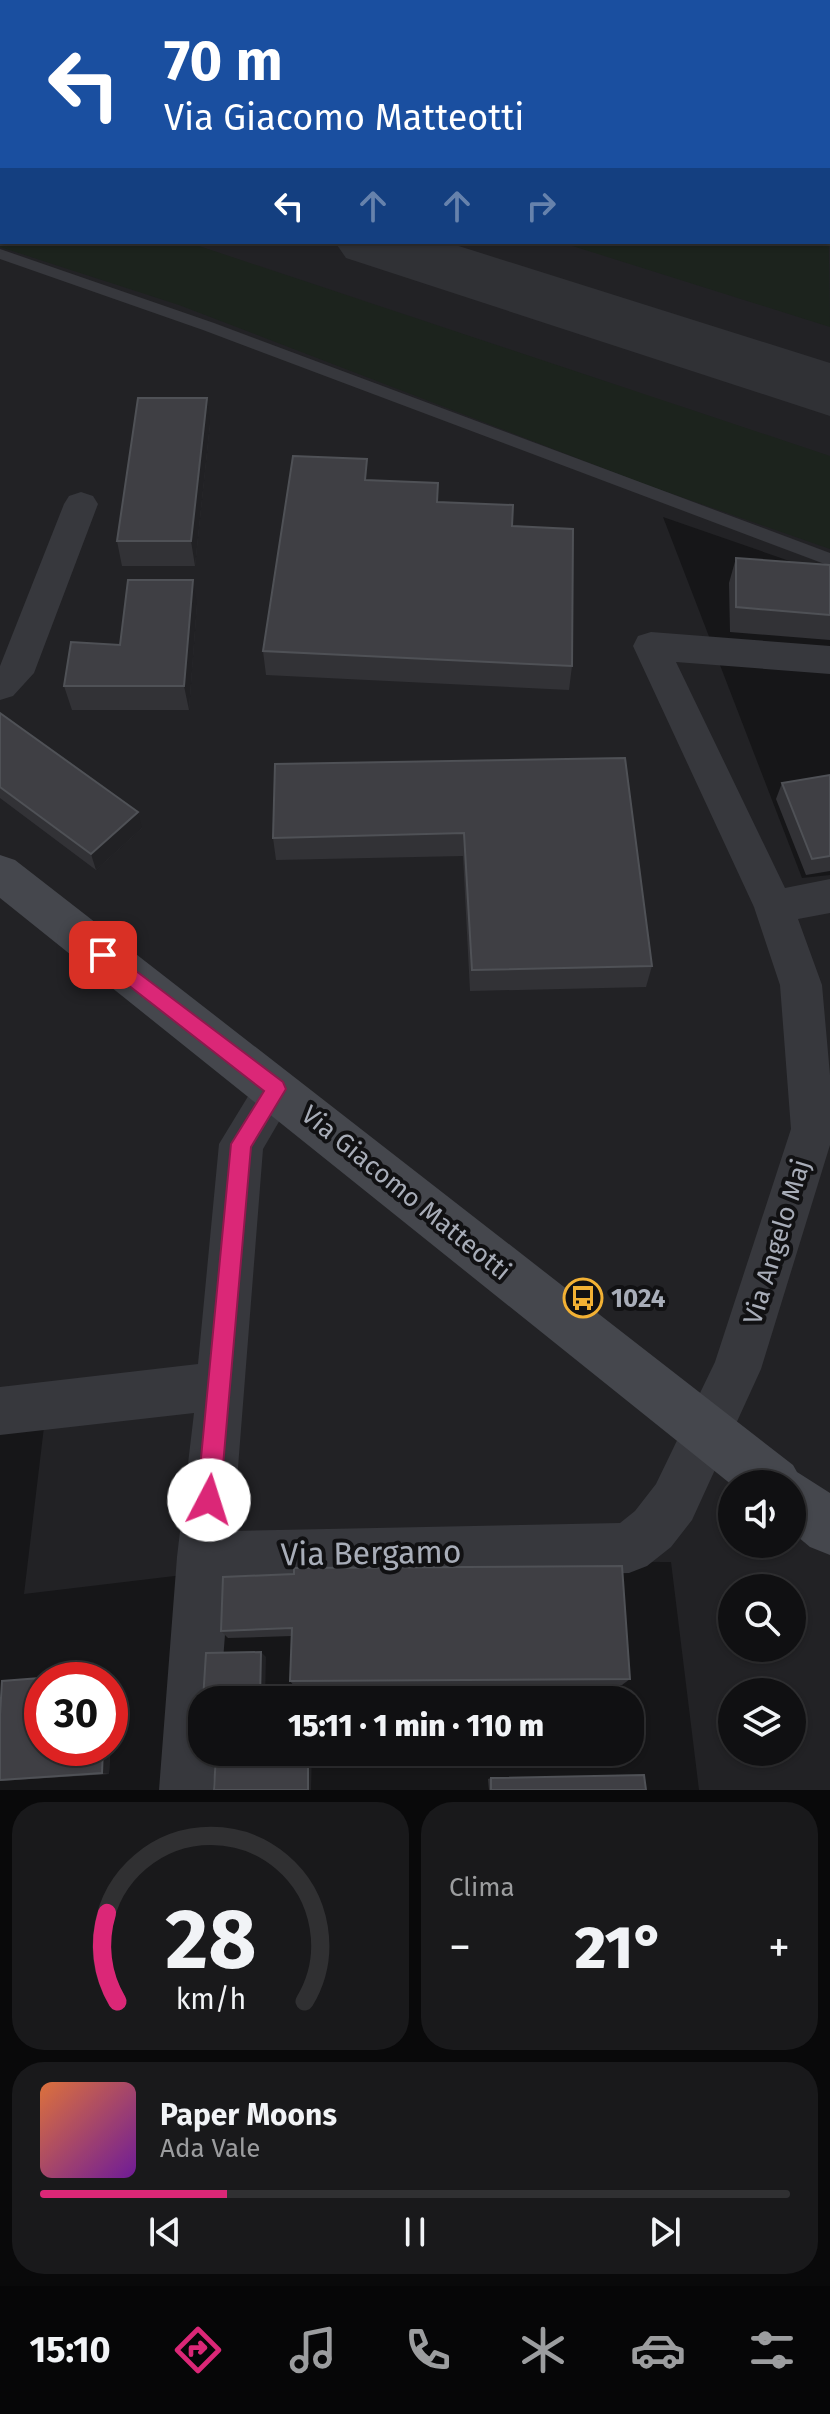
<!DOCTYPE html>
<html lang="it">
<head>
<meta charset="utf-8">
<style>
	:root { --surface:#101012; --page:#19191b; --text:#f1f3f6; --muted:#9c9d9f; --line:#303032; --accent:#db2777 }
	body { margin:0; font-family:"Fira Sans",sans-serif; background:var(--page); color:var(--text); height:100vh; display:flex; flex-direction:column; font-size:30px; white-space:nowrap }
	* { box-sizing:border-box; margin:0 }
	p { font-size:26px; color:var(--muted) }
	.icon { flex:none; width:44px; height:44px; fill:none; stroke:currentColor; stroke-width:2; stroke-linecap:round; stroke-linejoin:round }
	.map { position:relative; height:1790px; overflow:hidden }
	.side { display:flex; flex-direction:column; gap:12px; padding:12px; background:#09090a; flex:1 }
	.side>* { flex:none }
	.guide { position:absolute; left:0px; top:0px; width:830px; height:244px; box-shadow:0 2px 6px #0004,0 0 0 2px var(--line); background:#1a4fa0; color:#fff; overflow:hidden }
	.controls { position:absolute; left:718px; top:1470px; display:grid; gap:16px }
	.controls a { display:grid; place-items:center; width:88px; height:88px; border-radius:50%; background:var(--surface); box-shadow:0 2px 6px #0004,0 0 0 2px var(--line); font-size:40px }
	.speed { position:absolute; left:24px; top:1662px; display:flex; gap:16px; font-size:40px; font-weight:700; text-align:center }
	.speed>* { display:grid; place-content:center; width:104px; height:104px; border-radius:50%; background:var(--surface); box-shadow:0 2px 6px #0004,0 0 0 2px var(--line); line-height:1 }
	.speed .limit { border:12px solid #d22; background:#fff; color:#111 }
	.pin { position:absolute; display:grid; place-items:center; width:68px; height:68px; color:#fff; margin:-34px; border-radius:16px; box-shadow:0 4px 12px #0006 }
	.me { position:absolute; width:88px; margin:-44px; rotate:5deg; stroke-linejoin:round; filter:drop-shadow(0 0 6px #0008) }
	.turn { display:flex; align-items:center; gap:28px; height:168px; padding:0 32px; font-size:36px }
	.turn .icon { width:104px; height:104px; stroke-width:2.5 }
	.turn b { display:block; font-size:56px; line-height:68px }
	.lanes { display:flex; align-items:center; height:76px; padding:0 32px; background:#0003; justify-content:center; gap:40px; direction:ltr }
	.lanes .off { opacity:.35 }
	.big { font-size:60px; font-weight:800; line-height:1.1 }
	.side .widget { flex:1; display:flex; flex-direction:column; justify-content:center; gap:12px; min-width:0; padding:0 28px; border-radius:32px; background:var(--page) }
	.side .dial { align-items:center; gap:0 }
	.dial svg { height:208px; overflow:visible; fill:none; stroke:var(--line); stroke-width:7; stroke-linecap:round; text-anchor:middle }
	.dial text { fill:var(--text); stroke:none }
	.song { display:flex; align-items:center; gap:24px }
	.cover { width:96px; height:96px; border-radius:12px; background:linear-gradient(135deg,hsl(20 70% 55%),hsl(280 70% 35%)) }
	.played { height:8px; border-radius:4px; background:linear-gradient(90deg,var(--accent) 25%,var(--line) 25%) }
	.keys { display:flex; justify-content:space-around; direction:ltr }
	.heat { display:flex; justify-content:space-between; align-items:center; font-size:44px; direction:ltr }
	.side .tiles { flex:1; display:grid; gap:12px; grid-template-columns:1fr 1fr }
	.widget:last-child { grid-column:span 2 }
	.trip { position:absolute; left:188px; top:1686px; width:456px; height:80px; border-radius:32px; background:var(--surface); box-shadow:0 2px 6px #0004,0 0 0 2px var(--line); font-weight:800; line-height:80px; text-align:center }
	.dock { display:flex; height:128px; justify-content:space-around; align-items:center; background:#060607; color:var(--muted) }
	.dock .icon { width:56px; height:56px }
	.dock .selected { color:var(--accent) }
	.dock b { font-size:36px; color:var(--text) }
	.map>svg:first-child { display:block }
</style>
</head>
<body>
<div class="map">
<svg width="830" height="1790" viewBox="0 0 830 1790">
	<rect width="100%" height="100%" fill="#161618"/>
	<path fill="#222225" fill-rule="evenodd" d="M0,0H830V575L663,517L802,878L830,875V1790H699L671,1562L301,1561L24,1594L46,1410L0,1417ZM2,2H828V242H2ZM732,1484H792V1544H732ZM732,1588H792V1648H732ZM732,1692H792V1752H732Z"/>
	<path fill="#1c231d" d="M592,0H830V65L828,2Z
		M0,180L2,242H187L830,456V549L647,485L179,305L0,247Z
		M828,200L830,327L560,242H828Z"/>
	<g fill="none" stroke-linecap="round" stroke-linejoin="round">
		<path fill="#303135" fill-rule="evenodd" d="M0,102L2,103V143L0,142Z
			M335,242H446L830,363V416L346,258Z"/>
		<path fill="#303135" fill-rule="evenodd" d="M271,0H430L432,2H273Z
			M828,87H830V187H828Z"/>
		<path fill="#37383d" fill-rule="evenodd" d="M0,249L214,323L830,553V566L203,330L0,259Z"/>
		<path fill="#37383d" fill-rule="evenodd" d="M81,492L93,496L98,504L34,673L13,696L0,700V666L64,504L69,496Z
			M651,632L830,646V674L676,662L785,888L830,879V913L798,919L822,985L830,1075V1145L761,1369L692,1520L671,1547L647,1566L629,1573L229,1582L220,1700H202V1752H216L213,1790H159L177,1557L194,1413L0,1435V1387L198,1364L219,1144L261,1075L276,1069L291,1075L298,1089L263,1149L233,1531L620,1523L635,1511L656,1484L715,1362L791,1129L780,985L754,907L633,646L638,636Z"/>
		<path fill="#45474d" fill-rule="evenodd" d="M0,855L15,860L793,1465L797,1472L830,1493V1555L810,1547L792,1532V1484L732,1485L0,898Z"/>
	</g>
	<path fill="#323236" d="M210,424L195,566H122L117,541Z
		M368,480L512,526L572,666L569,690L266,675L263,651Z
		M736,558L830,565V640L730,632L729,583Z
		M197,604L189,710H72L64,686L120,645Z
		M0,713L142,828L96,870L0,798Z
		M625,758L652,966L646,987L470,991L463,856L276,860L273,838Z
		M830,775V871L806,875L776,799L782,783Z
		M294,1574L630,1679L622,1685L295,1687L290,1681L292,1636L228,1638L221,1631Z
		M112,1676L42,1748H110L109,1774L0,1781V1715Z
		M491,1778L646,1790H489L488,1779Z"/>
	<path fill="#212124" d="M207,398L210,424L195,566L191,541Z
		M193,580L197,604L189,710L184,686Z
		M138,812L142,828L96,870L91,854Z
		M261,1652L266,1657L265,1700H260Z
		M105,1673L112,1676L110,1739V1680H105Z
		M103,1748H110L109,1774L102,1773Z
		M308,1752H312L311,1790H308Z"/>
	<path fill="#3f3f44" stroke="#4f5156" stroke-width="2" d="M138,398H207L191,541H117Z
		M293,456L367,459L365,480L438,483L437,502L513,505L512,526L573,529L572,666L263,651Z
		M736,558L830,565V615L736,607Z
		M128,580H193L184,686H64L71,642L120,645Z
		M0,713L138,812L91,854L0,787Z
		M625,758L652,966L472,970L464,833L273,838L275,764Z
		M830,775V856L812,859L782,783Z
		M622,1566L630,1679L290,1681L292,1628L221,1631L223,1577L294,1574V1568Z
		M261,1652L260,1700H203L206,1653Z
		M105,1673V1680H42V1748H103L102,1773L0,1780V1715L2,1681Z
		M202,1723V1752H308V1790H214L216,1754H200Z
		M644,1775L646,1790H491V1778Z"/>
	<path fill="#db2777" stroke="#8e194d" stroke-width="2" d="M103,946L283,1082L286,1089L251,1147L220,1500L217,1508L209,1511L201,1508L197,1500L231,1144L264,1091L96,960V949Z"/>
	<defs>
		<symbol id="bus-ring" viewBox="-11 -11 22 22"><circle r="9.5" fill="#111113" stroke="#f2b134" stroke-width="1.5"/><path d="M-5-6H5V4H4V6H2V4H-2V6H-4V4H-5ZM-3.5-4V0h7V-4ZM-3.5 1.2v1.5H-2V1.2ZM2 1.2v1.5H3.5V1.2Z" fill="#f2b134"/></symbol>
	</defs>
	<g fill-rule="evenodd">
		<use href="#bus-ring" x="561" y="1276" width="44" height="44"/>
	</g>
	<g text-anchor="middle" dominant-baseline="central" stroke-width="8" stroke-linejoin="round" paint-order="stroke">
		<g font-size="26" fill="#a8adb8" stroke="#111113">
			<text transform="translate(406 1193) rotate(39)">Via Giacomo Matteotti</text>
			<text transform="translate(777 1242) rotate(-73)">Via Angelo Maj</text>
		</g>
		<g font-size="26" font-weight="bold" fill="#a8adb8" stroke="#111113" text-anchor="start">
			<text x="611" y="1298">1024</text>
		</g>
		<g font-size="32" fill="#a8adb8" stroke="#111113">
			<text transform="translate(371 1553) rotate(-1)">Via Bergamo</text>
		</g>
	</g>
</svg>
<div class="controls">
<a><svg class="icon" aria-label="sound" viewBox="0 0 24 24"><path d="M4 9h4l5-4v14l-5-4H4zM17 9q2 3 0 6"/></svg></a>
<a><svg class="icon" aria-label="search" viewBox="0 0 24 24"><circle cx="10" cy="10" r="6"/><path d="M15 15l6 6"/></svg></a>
<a><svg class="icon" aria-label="layers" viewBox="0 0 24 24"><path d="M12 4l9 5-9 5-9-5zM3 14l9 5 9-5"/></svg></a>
</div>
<div class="speed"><div class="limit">30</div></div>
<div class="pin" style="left:103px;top:955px;background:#d93025"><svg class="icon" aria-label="arrive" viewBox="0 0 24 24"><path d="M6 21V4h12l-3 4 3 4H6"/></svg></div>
<svg class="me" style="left:209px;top:1500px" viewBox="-20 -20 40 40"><circle r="19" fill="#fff"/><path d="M0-13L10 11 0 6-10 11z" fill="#db2777"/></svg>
<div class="trip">15:11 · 1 min · 110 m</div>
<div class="guide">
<div class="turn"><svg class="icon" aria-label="left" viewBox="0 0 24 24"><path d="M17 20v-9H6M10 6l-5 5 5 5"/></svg><div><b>70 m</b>Via Giacomo Matteotti</div></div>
<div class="lanes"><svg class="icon" aria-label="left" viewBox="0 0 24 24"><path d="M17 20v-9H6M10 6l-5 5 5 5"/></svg><svg class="icon off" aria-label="ahead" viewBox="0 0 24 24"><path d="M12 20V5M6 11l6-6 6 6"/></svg><svg class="icon off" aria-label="ahead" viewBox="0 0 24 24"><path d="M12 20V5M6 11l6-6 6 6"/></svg><svg class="icon off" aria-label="right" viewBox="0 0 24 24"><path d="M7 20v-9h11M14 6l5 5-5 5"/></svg></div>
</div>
</div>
<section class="side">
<div class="tiles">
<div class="widget dial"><svg viewBox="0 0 100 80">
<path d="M14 69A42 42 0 1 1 86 69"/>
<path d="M14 69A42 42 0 0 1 10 35" stroke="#db2777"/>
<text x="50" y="56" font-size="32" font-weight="700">28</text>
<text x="50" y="72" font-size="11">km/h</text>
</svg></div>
<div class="widget"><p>Clima</p>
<div class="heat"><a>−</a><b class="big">21°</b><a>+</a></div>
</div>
<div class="widget">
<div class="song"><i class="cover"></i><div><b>Paper Moons</b><p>Ada Vale</p></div></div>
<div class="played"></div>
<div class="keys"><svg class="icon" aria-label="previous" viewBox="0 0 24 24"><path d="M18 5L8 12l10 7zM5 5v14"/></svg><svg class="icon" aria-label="pause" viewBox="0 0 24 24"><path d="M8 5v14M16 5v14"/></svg><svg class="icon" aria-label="next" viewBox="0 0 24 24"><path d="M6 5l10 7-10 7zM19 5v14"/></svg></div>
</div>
</div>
</section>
<nav class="dock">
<b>15:10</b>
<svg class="icon selected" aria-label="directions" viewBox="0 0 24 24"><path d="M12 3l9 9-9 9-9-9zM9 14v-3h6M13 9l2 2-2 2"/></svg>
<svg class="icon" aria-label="music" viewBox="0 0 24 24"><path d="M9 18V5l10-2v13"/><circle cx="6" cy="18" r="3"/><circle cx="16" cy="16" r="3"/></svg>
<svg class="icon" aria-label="phone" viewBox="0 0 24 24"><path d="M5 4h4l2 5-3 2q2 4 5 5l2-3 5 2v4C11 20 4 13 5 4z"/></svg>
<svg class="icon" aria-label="climate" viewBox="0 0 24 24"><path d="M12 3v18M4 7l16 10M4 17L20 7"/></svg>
<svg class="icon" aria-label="car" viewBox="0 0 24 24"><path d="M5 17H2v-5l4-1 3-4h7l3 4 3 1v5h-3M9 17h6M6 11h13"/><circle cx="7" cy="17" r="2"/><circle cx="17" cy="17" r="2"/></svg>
<svg class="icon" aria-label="filters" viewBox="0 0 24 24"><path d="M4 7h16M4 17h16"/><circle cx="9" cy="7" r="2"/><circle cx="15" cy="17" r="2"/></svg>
</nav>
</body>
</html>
